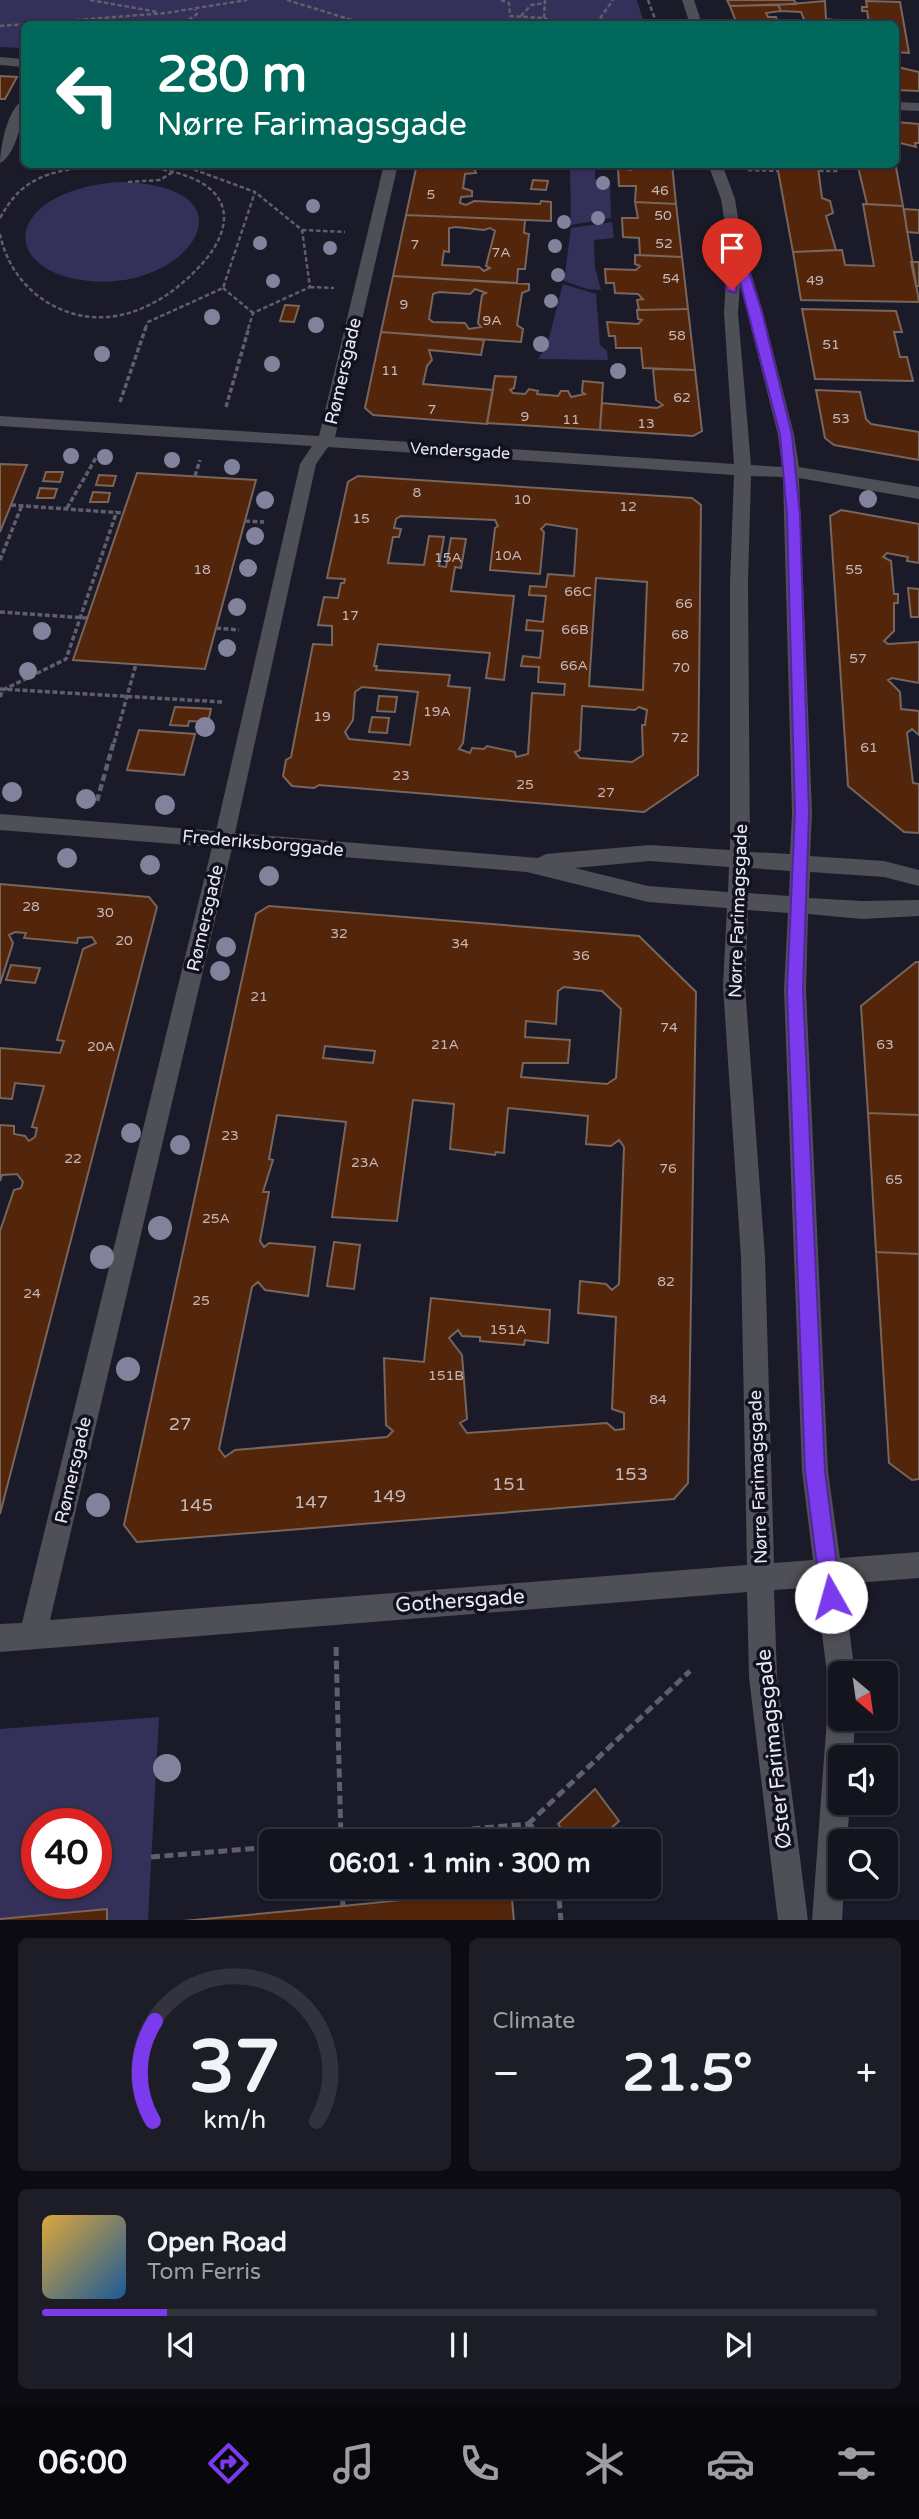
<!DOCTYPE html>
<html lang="en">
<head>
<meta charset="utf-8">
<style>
	:root { --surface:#14141f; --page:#1d1d28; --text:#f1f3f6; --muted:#9d9ea4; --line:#33333d; --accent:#7c3aed }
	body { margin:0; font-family:"Varela Round",sans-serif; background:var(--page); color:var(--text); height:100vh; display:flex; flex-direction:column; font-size:26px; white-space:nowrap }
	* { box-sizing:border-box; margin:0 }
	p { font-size:23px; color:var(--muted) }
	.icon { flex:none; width:38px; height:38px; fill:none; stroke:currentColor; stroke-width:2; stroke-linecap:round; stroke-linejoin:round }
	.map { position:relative; height:1920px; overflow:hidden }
	.panel { display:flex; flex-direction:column; gap:18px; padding:18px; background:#0b0b11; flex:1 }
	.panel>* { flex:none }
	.guide { position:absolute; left:21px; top:21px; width:878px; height:147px; border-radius:10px; box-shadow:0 2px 5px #0004,0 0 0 2px var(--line); background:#00695c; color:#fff; overflow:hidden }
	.needle { width:46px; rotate:151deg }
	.controls { position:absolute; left:828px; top:1661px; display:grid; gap:14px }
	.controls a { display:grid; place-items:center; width:70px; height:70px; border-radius:10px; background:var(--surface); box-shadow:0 2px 5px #0004,0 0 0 2px var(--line); font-size:35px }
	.speed { position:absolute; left:21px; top:1808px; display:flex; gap:14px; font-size:35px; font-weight:700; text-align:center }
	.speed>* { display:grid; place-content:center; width:91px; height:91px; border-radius:50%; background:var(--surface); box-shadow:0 2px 5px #0004,0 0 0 2px var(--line); line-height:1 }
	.speed .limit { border:10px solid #d22; background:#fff; color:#111 }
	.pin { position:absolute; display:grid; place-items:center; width:60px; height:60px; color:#fff; margin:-72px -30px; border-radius:50% 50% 50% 0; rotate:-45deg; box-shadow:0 0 7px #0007 }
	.pin .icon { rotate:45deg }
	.me { position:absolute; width:77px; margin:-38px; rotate:353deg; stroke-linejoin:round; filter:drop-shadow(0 0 5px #0008) }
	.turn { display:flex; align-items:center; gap:24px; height:147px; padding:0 21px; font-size:32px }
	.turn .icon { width:91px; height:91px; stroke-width:2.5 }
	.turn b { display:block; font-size:49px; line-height:60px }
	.big { font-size:52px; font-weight:800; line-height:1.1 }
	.panel .tile { flex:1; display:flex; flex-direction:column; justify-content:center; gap:10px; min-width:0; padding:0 24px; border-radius:10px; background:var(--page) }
	.panel .dial { align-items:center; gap:0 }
	.dial svg { height:182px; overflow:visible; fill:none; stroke:var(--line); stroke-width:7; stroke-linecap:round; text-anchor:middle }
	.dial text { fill:var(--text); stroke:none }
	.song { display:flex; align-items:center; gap:21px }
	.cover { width:84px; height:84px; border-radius:10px; background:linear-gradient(135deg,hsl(40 70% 55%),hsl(210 70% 35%)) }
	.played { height:7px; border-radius:4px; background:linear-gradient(90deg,var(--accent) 15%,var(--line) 15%) }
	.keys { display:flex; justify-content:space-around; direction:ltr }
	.heat { display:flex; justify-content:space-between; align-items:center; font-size:38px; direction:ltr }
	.panel .tiles { flex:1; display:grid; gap:18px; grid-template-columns:1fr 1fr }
	.tile:last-child { grid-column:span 2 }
	.trip { position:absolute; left:259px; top:1829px; width:402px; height:70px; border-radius:10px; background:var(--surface); box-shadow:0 2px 5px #0004,0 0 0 2px var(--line); font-weight:800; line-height:70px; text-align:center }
	.menu { display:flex; height:112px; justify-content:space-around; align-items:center; background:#08080c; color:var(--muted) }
	.menu .icon { width:49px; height:49px }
	.menu .current { color:var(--accent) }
	.menu b { font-size:32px; color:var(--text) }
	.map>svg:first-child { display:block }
</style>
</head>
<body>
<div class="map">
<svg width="919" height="1921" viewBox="0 0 919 1921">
	<rect width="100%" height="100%" fill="#1b1a29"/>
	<path fill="#34305a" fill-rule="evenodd" d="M0,0H637L644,24H24V48L0,47Z
		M570,165H595V179L610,180L611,218L571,225Z
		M121,182C271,186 178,307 67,277C20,264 9,225 54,199C75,188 98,183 121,182Z
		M612,222L614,238L594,240L595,268L601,290L587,289L564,281L571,228Z
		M563,284L596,294L600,345L607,351L608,360L538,359L547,345Z
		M159,1717L148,1920L0,1921V1729ZM37,1824H96V1883H37Z"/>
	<path fill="#53250a" stroke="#78655b" stroke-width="2" fill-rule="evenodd" d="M727,0H794L796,4L730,6Z
		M825,1L826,19L834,20L836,24H806L801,12L781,11L778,5Z
		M866,1L900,2L909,53L896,52V24H864L869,23L867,11H862V7H867Z
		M778,5L781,11L766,13L768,17H776L777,21H771L770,24H737L730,6Z
		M897,67L919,72V91L896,90Z
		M0,76L17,77L5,99H0Z
		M896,122L919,124V143H915L916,147L896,142Z
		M417,164L473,166L476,173L465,174L463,188L472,191V196L461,197L460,203L466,205L474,201L540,204L541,201L551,202V221L406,215Z
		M633,164H672L676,204L635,202L636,186H619L618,168L631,170L635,168Z
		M777,165L818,167L822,198L830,201L833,213L826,216L836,250L793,252Z
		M858,167H896L903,206L867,204Z
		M533,180L548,181L546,190L531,189Z
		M635,202L676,204L682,257L640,255L639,238L623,237L622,218H638Z
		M863,204L903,206L919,302L801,300L793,252L842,250L845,265L874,266Z
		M904,209L919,210V233L907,232Z
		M406,215L525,220L524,233L529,234L525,269H518L517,283L393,276ZM456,227L484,230L490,228L495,231L486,266L490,268L484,271L479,267L442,265L444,251L449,252V228Z
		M635,255L682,257L688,309L639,310L637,300L643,299L638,294L615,293L614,283H606L605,269L636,270L640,266L635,264Z
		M911,262H919V286H916Z
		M393,276L529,284V290L522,293L517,325L523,329L521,342L381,332ZM475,289L486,293L482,295L478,323L481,327L469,329L465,323L433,322L429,319L433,294L439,292L470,294Z
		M285,305L299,306L294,322L280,321Z
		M688,309L695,370L643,368L641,348H616L615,336H609L607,322L638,324L642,320L638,319L637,310Z
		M802,309L896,311L902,332H894L900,357H907L913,381L815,379Z
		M381,332L484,340L481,355L429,350L432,360L427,366L423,384L493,390L487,424L373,415L365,408Z
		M653,369L695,370L702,431L693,436L600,430L602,403L657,408L663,405L656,400Z
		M495,376L516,377L514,388L510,390L513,393L525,394L529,389L538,391L537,394L558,396L561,391H568L571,397L585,394L582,392L583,381L603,383L600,430L487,423Z
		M816,390L860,392L866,419L871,424L919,432V460L834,445L825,438Z
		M0,464L27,465L0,532Z
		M46,472H63L60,482L43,481Z
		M137,473L256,480L205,669L73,660Z
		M99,475L116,476L113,486L96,485Z
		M358,476L692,498L701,505L698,775L644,812L319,785L314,788L292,786L283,776L286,760L291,757L313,644L332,645V626L318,625L324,597L338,598L341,583H344L345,579L327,578L348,482ZM401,516L495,520L498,526L495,528L490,570L540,574L544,532L541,529L546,524L577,529L574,576L548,574L546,587L530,586L529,595L546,596L543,622L527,620L526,630L543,631L540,658L523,656L521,666L539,667L538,682L565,684L564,695L532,693L528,754L516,757L515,752L487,746L484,749L472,748L470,753L459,749L463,743L470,688L448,686L450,675L376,670L377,666H374L378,644L490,653L486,678L504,680L514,596L451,591L455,567L461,568L466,539L451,538L446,567L439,566L444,537L429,536L424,565L388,563L393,537H399L401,529L394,528L396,519ZM596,578L647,582L643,690L589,686ZM362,687L418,692L410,745L349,739L345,732L353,720L355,692ZM582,706L635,710L639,707L647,710L645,725H642L643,755L632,762L580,758L575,752L580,750Z
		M40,488L57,489L54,498H37Z
		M93,492L110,493L108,502H90Z
		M841,510L919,524V563L907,561L908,557L887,553L883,557L891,561L894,594H898V603H894V631L884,641L888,644L919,642V683L892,678L888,680L900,692L901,709L919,711V735L912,729L907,733L913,783L919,784V833L904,832L848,786L830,516Z
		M908,588L919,589V617H911Z
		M379,696L397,697L395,712L377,711Z
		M175,707L196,708L211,709L208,722L189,721L188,726L170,725Z
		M372,717L389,718L387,733L369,732Z
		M139,730L195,734L184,775L127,770Z
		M0,884L149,897L157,907L0,1514V1231L14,1190L21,1188L23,1182L17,1174L2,1175L0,1181V1125L14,1126V1134L25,1136L29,1141L35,1137L37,1128L32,1127L44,1086L15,1083L12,1099L0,1098V1048L60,1053L64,1041L57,1040L83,949L96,943L92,937L78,938L77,943L24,938L26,933L15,932L9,935L13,943L0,984Z
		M269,906L639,936L696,992L688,1483L674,1499L137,1542L124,1525L256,914ZM564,987L602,991L621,1009L616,1078L607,1084L521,1077L523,1063H568L570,1040L525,1037L526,1021L556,1024L558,991ZM325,1046L375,1051L373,1063L323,1058ZM413,1100L454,1104L450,1149L495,1155L496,1152L504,1153L508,1108L588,1116L586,1144L611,1146L619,1140L624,1147L619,1284L612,1290L606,1284L580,1281L578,1313L616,1317L612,1409L624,1413V1429L615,1430L607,1423L467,1433L460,1423L467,1419L462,1355L449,1338L458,1330L462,1336L480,1337V1341L524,1345L525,1340L548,1343L550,1310L431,1298L424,1362L384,1358L386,1425L393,1431L387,1437L235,1450L225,1457L219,1449L252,1287L258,1282L265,1290L308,1296L315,1247L269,1243L264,1247L260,1241L269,1192H263L273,1160L269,1159L277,1115L346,1122L332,1217L397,1221Z
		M916,962H919V1115L868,1113L861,1006Z
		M11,965L40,968L35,983L6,980Z
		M868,1113L919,1115V1254L876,1252Z
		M334,1242L360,1245L354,1289L327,1286Z
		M876,1252L919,1254V1479L912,1480L889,1463Z
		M595,1789L619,1821L597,1841H570L558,1824Z
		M511,1889L514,1921H183L343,1906Z
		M107,1909V1921H0V1919Z"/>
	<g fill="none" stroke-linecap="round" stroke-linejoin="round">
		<path stroke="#5f5e6c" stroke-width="2.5" stroke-dasharray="4.5 2.5" stroke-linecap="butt" d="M90,0L158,12
			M287,0L365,24
			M501,0L509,3L510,16L544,18L556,24
			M648,0L657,24
			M521,16L531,5L545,3
			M544,18L545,0
			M183,24L197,14L195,9
			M596,24L613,0
			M0,26L166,13L247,0
			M748,170L778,171
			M819,171H838
			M128,182L160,180L173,172
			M0,218C11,199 20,187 40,178C78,159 223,155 224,217C224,236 211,255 198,268C155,314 93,337 38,296C18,280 5,259 0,234
			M302,230L345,232
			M310,287L334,288
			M223,288L253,313
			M145,329L148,322L223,288L255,192L179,164
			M248,329L253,313L310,287L302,230L255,192"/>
		<path stroke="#5f5e6c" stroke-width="3.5" stroke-dasharray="5 2.5" stroke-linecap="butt" d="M120,402L146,327
			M226,407L249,327
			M195,476L200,460
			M11,505L123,513
			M67,508L97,456
			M245,521L264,522
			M0,560L22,505
			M0,612L87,618
			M216,628L239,630
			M0,689L223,702
			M0,697L3,690L66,659L117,511
			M114,743L136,664"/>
		<path stroke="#5f5e6c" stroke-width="4.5" stroke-dasharray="7 3.5" stroke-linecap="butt" d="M97,801L114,741"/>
		<path stroke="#5f5e6c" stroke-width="5" stroke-dasharray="9 4.5" stroke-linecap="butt" d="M336,1647L341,1841
			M528,1824L690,1671
			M337,1841L528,1824L554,1841
			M151,1857L271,1847
			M342,1886L343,1906
			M558,1886L561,1921"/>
		<path fill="#4f4f57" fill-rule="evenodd" d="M682,0H694L702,24H690Z
			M0,57L24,59V67L0,65Z
			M24,100C25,115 15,157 0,163C0,147 8,106 24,100Z
			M896,102L919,103V111L896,110Z
			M384,164H398L335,437L734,464L724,313L728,244L721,199L708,164H722L735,199L742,244L763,312L794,435L799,467L919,487V499L799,478L812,813L810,856L884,861L919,870V886L884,877L810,872L809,898L862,901L919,900V916L862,919L808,914L806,990L828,1471L840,1558L919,1552V1578L843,1584L855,1673H840V1686L831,1683L827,1673L816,1587L774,1590L777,1677L808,1921H778L749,1677L747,1592L0,1652V1624L22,1623L212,847L0,830V814L216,831L300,464L312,446L0,426V416L319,436ZM740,284L778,435L782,467L751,465L738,313ZM328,447L734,475L730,582V850L650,845L546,854L538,858L235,833L316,464ZM751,476L783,477L792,813L790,854L750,852L748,582ZM232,848L527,872L648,902L727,908L723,986L741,1257L747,1565L50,1620ZM650,861L729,867L728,892L648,886L575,868ZM749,868L790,871L789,896L748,893ZM748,910L788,913L784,990L802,1471L813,1560L774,1563L765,1257L745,986Z
			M840,1704V1718H855L853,1757H840V1802H850L847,1841H840V1886H844L842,1921H812L827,1718L831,1708Z"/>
	</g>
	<g fill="#82829d">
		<circle cx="603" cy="183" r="7"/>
		<circle cx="313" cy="206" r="7"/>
		<circle cx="598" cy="218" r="7"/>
		<circle cx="564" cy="222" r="7"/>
		<circle cx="260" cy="243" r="7"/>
		<circle cx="555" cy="246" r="7"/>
		<circle cx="330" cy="248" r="7"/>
		<circle cx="558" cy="275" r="7"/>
		<circle cx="273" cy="281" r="7"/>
		<circle cx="551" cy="301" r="7"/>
		<circle cx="212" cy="317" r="8"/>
		<circle cx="316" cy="325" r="8"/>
		<circle cx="541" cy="344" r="8"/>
		<circle cx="102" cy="354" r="8"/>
		<circle cx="272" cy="364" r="8"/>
		<circle cx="618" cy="371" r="8"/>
		<circle cx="71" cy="456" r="8"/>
		<circle cx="105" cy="457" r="8"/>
		<circle cx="172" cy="460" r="8"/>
		<circle cx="232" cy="467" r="8"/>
		<circle cx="868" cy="499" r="9"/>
		<circle cx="265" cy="500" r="9"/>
		<circle cx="255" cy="536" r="9"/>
		<circle cx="248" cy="568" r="9"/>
		<circle cx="237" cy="607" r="9"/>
		<circle cx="42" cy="631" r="9"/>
		<circle cx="227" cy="648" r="9"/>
		<circle cx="28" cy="671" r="9"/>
		<circle cx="205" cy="727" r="10"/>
		<circle cx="12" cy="792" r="10"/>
		<circle cx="86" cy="799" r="10"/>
		<circle cx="165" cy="805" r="10"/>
		<circle cx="67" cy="858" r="10"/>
		<circle cx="150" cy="865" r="10"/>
		<circle cx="269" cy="876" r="10"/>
		<circle cx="226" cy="947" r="10"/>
		<circle cx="220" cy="971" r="10"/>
		<circle cx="131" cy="1133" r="10"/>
		<circle cx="180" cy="1145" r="10"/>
		<circle cx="160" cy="1228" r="12"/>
		<circle cx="102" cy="1257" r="12"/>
		<circle cx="128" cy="1369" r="12"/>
		<circle cx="98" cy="1505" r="12"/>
		<circle cx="167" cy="1768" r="14"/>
	</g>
	<path fill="#7c3aed" stroke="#51269a" stroke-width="2" d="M734,241L740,244L762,312L792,435L800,515L809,813L803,990L825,1471L841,1597L838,1604L831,1607L824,1604L821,1597L805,1471L787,990L795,813L787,515L780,435L738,274L736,293L726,290L729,244Z"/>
	<g text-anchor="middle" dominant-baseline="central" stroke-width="7" stroke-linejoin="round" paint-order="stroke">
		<g font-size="14" fill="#c4b8ba">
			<text x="660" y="190">46</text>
			<text x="431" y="194">5</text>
			<text x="663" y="215">50</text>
			<text x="664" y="243">52</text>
			<text x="415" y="244">7</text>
			<text x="501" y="252">7A</text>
			<text x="671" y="278">54</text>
			<text x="815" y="280">49</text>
			<text x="404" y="304">9</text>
			<text x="492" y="320">9A</text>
			<text x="677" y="335">58</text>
			<text x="831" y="344">51</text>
			<text x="390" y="370">11</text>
			<text x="682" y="397">62</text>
			<text x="432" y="409">7</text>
			<text x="525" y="416">9</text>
			<text x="841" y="418">53</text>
			<text x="571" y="419">11</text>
			<text x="646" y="423">13</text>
			<text x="417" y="492">8</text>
			<text x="522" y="499">10</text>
			<text x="628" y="506">12</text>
			<text x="361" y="518">15</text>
			<text x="508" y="555">10A</text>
			<text x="448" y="557">15A</text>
			<text x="202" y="569">18</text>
			<text x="854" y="569">55</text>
			<text x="578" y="591">66C</text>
			<text x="684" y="603">66</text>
			<text x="350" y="615">17</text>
			<text x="575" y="629">66B</text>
			<text x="680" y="634">68</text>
			<text x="858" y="658">57</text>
			<text x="574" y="665">66A</text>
			<text x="681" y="667">70</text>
			<text x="437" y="711">19A</text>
			<text x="322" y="716">19</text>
			<text x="680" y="737">72</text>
			<text x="869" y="747">61</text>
			<text x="401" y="775">23</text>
			<text x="525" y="784">25</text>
			<text x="606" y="792">27</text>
			<text x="31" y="906">28</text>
			<text x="105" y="912">30</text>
			<text x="339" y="933">32</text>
			<text x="124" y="940">20</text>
			<text x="460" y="943">34</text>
			<text x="581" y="955">36</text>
			<text x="259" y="996">21</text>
			<text x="669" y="1027">74</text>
			<text x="445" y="1044">21A</text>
			<text x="885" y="1044">63</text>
			<text x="101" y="1046">20A</text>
			<text x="230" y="1135">23</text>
			<text x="73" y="1158">22</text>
			<text x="365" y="1162">23A</text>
			<text x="668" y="1168">76</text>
			<text x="894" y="1179">65</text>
			<text x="216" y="1218">25A</text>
			<text x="666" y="1281">82</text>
			<text x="32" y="1293">24</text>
			<text x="201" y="1300">25</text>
			<text x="508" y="1329">151A</text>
			<text x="446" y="1375">151B</text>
			<text x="658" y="1399">84</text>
		</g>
		<g font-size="16" fill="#e9e9f4" stroke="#121120">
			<text transform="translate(460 451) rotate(3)">Vendersgade</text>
		</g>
		<g font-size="18" fill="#e9e9f4" stroke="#121120">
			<text transform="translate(343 371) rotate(-77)">Rømersgade</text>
			<text transform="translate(263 843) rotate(5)">Frederiksborggade</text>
			<text transform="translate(738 911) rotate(-88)">Nørre Farimagsgade</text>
			<text transform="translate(205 918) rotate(-77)">Rømersgade</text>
			<text transform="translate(73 1470) rotate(-77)">Rømersgade</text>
			<text transform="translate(758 1477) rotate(-92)">Nørre Farimagsgade</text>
		</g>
		<g font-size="18" fill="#c4b8ba">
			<text x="180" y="1424">27</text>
			<text x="631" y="1474">153</text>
			<text x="509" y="1484">151</text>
			<text x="389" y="1496">149</text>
			<text x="311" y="1502">147</text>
			<text x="196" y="1505">145</text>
		</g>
		<g font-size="21" fill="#e9e9f4" stroke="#121120">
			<text transform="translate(460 1601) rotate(-4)">Gothersgade</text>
			<text transform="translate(774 1749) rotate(-96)">Øster Farimagsgade</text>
		</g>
	</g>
</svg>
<div class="controls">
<a><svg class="needle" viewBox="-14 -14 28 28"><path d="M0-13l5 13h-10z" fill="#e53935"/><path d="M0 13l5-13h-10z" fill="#9d9ea4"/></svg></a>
<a><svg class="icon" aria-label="sound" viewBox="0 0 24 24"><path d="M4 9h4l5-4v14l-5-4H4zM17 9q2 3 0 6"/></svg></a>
<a><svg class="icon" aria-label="search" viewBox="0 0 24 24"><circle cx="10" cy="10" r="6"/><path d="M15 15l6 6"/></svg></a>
</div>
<div class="speed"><div class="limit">40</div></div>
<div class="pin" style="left:732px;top:290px;background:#d93025"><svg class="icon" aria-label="arrive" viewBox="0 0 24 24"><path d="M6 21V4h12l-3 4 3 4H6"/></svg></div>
<svg class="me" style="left:831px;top:1597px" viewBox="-20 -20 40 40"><circle r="19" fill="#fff"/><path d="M0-13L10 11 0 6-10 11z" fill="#7c3aed"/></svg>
<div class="trip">06:01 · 1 min · 300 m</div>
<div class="guide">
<div class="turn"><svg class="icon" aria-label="left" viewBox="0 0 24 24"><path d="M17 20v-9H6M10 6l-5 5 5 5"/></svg><div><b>280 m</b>Nørre Farimagsgade</div></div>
</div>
</div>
<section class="panel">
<div class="tiles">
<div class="tile dial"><svg viewBox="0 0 100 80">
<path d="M14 69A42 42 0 1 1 86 69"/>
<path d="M14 69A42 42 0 0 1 15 25" stroke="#7c3aed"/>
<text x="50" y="56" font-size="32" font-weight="700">37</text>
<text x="50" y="72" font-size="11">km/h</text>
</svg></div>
<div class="tile"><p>Climate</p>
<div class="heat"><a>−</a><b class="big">21.5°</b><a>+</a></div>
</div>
<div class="tile">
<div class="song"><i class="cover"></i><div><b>Open Road</b><p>Tom Ferris</p></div></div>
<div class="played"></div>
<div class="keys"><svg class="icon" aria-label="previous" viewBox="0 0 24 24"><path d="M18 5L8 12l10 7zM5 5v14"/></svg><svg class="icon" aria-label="pause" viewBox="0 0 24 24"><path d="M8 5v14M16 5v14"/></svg><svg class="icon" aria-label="next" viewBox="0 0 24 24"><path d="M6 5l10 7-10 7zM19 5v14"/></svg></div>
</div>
</div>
</section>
<nav class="menu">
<b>06:00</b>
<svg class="icon current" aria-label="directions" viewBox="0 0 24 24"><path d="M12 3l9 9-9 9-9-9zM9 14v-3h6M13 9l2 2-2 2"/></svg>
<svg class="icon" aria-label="music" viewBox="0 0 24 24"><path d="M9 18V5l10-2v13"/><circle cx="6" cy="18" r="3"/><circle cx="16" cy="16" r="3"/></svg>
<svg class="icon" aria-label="phone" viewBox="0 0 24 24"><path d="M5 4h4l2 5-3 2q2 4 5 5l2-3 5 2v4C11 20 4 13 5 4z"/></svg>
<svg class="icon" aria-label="climate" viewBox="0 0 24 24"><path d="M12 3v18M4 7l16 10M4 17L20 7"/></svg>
<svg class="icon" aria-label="car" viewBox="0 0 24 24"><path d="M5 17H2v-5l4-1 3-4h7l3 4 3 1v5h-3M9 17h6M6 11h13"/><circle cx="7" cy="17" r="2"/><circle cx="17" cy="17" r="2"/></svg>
<svg class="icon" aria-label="filters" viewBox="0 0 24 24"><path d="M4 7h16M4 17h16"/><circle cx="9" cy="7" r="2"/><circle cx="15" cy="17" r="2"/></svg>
</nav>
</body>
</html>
